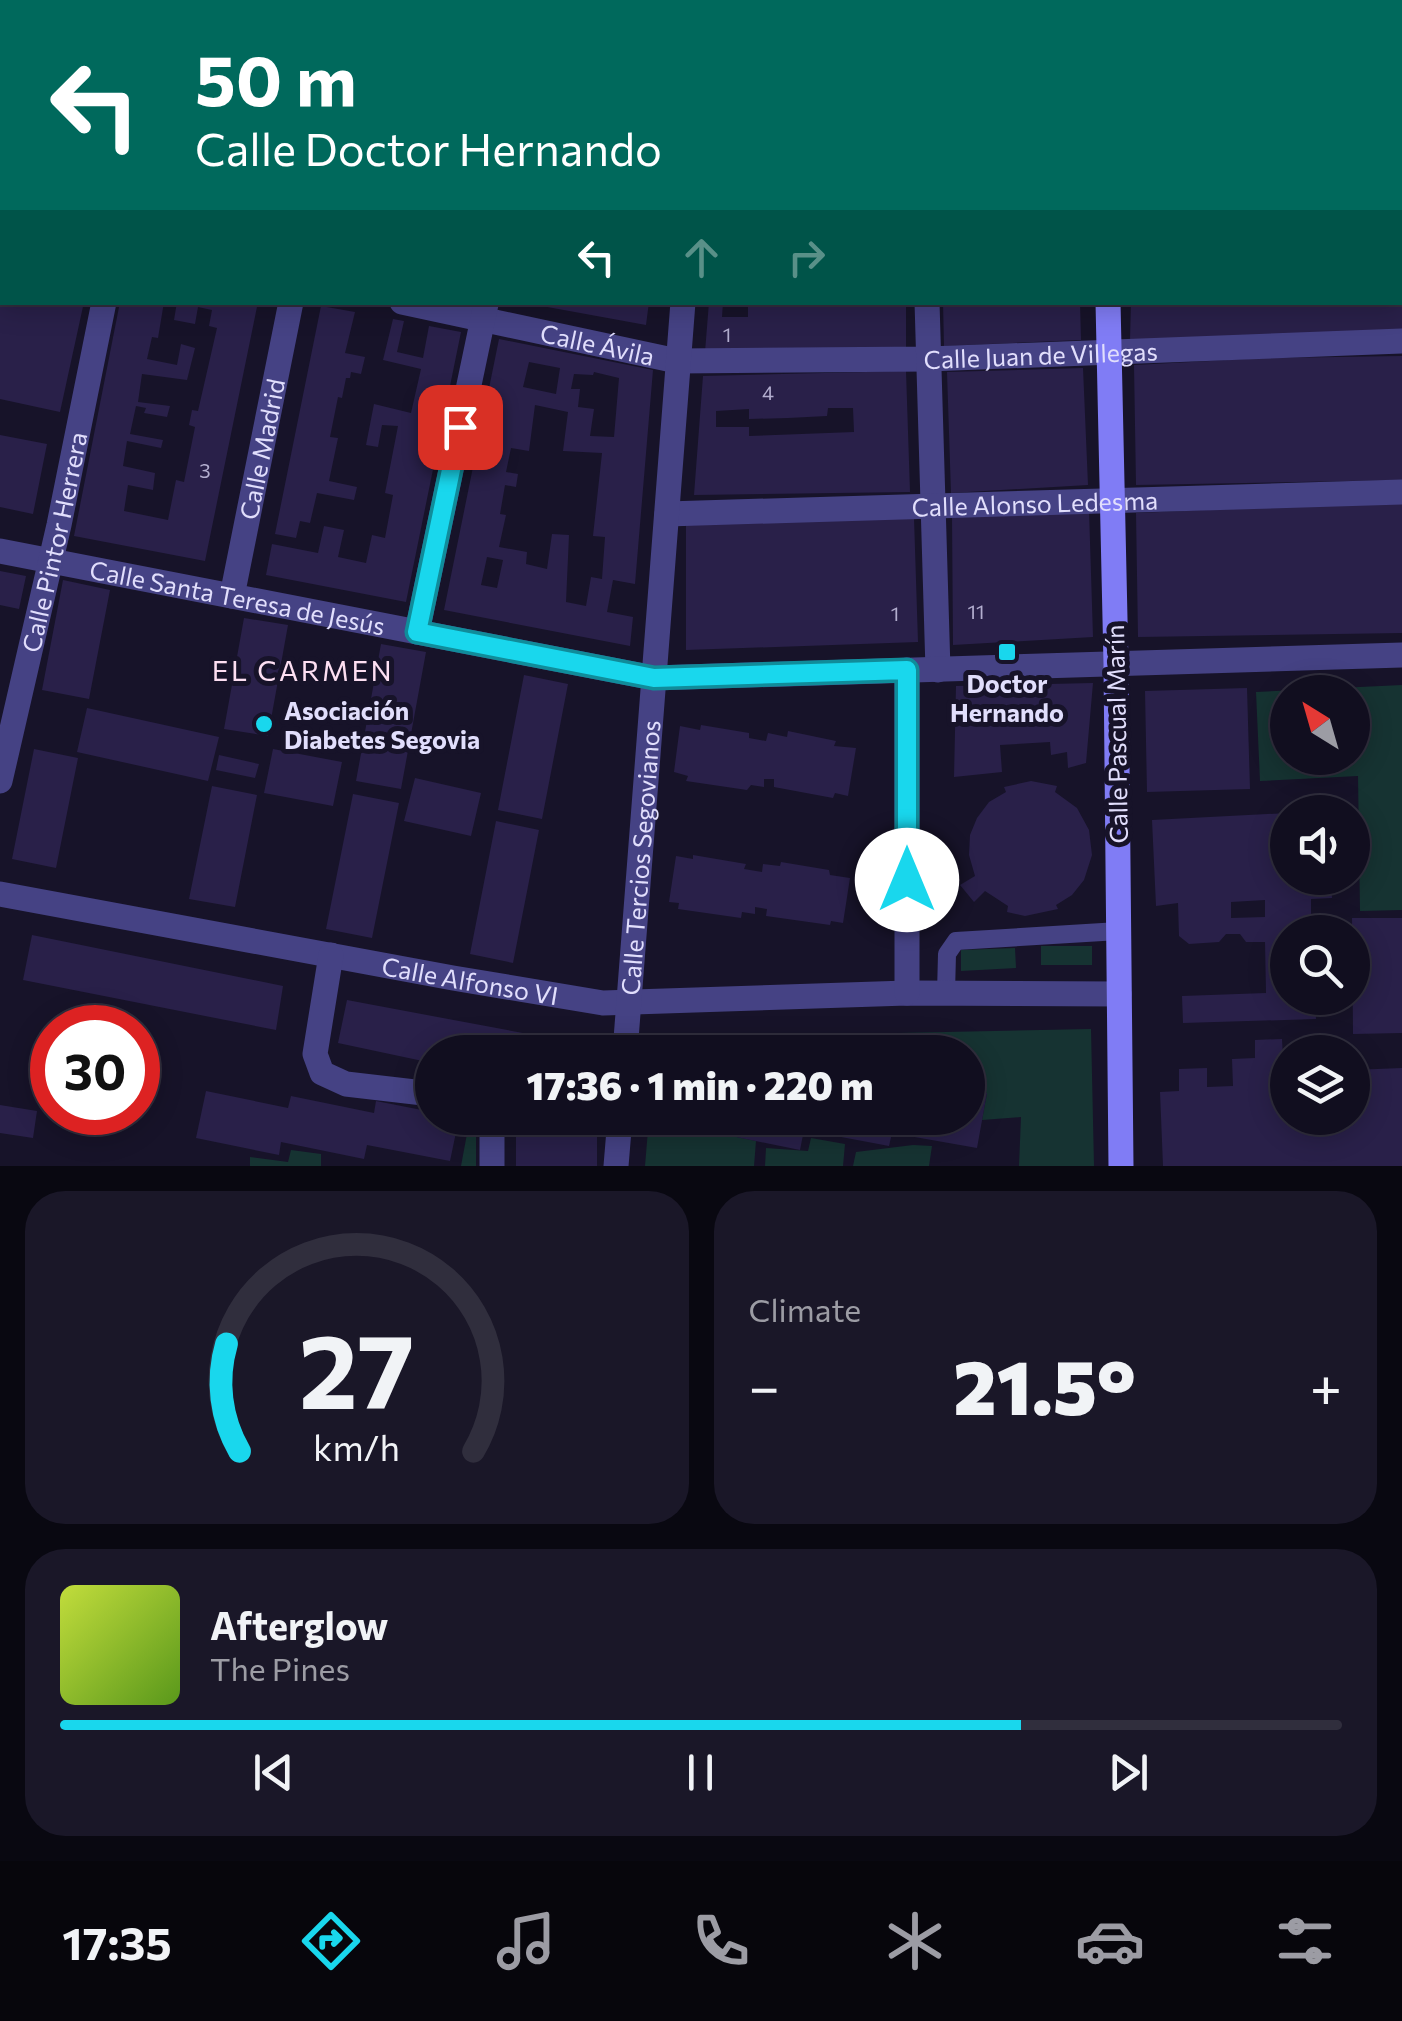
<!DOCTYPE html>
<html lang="en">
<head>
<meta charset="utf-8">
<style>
	:root { --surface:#110e1f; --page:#1a1728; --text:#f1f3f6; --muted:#9c9ca4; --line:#302e3d; --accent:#19d7ed }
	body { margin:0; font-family:Commissioner,sans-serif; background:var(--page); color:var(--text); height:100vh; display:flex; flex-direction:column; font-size:38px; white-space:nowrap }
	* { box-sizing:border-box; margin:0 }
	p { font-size:32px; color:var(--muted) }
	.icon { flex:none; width:55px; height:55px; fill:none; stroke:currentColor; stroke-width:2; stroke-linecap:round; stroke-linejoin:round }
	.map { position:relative; height:1166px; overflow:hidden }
	.sheet { display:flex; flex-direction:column; gap:25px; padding:25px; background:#090811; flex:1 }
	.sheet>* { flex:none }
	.banner { position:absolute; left:0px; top:0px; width:1402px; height:305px; box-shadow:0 5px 25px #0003,0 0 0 2px var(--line); background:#00695c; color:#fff; overflow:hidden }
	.needle { width:65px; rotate:323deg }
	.controls { position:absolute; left:1270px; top:675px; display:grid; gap:20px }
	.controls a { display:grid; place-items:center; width:100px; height:100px; border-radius:50%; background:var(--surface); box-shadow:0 5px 25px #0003,0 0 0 2px var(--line); font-size:50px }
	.speed { position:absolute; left:30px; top:1005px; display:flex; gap:20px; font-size:50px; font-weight:700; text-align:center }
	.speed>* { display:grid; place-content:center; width:130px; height:130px; border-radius:50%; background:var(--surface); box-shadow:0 5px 25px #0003,0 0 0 2px var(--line); line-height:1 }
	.speed .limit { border:15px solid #d22; background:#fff; color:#111 }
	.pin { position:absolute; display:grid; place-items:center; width:85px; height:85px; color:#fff; margin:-42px; border-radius:20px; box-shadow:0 5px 15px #0006 }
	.me { position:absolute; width:110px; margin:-55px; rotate:0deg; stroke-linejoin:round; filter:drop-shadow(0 0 8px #0008) }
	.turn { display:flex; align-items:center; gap:35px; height:210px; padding:0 30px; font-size:45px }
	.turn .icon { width:130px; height:130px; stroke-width:2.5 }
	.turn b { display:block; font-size:70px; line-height:85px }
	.lanes { display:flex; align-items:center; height:95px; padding:0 30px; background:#0003; justify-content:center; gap:50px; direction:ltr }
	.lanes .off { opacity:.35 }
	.big { font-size:75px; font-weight:800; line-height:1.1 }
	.sheet .card { flex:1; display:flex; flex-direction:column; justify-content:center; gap:15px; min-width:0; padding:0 35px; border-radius:40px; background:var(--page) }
	.sheet .dial { align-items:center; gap:0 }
	.dial svg { height:260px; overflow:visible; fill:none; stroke:var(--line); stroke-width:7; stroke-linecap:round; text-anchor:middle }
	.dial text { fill:var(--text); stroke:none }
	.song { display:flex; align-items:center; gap:30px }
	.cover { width:120px; height:120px; border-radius:15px; background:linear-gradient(135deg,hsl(70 70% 55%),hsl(90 70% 35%)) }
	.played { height:10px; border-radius:5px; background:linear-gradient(90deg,var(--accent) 75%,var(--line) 75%) }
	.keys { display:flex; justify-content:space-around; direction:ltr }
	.heat { display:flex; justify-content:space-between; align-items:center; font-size:55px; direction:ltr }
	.sheet .tiles { flex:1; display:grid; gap:25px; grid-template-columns:1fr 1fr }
	.card:last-child { grid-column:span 2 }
	.trip { position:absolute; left:415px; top:1035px; width:570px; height:100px; border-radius:50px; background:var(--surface); box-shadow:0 5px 25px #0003,0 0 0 2px var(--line); font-weight:800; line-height:100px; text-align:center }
	.menu { display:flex; height:160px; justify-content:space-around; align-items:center; background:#07060c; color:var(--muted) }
	.menu .icon { width:70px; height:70px }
	.menu .current { color:var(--accent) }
	.menu b { font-size:45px; color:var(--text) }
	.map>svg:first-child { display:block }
</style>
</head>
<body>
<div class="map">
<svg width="1402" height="1166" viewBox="0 0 1402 1166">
	<rect width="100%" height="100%" fill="#171329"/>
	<path fill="#163332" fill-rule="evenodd" d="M1402,685V910L1360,911L1358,776L1260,781L1256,692ZM1352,692V758H1288V692Z
		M1092,946V965H1041V946Z
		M1015,948L1016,968L961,971V950Z
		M1091,1029L1094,1166H1019L1021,1117L982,1120L987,1093L968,1090V1052H654L656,1038Z
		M649,1118H717L713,1132L756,1141L754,1166H645Z
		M469,1123L476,1128V1166H461Z
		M811,1138L845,1144L843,1166H765L766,1148L808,1151Z
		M913,1145L932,1146L929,1166H853L856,1152Z
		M291,1150L321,1154V1166H250V1157L288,1162Z"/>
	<path fill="#292049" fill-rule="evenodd" d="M0,302H84L60,412L0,399Z
		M120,302H164L158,338L152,337L147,359L177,365L181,344L195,348L187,380L142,374L138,402L170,406L167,417L144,413L146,408L136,406L130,434L163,440L161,448L127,441L123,466L155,473L153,490L128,485L124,511L168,520L176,480L184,482L195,427L189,425L192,410L198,411L217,328L209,326L212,310L198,307L195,324L174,320L177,302H258L205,561L74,536Z
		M520,302H649L646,325Z
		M709,302H723L722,317H748V302H906V348L705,352Z
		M943,302H1080L1081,340L944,346Z
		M1131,302H1402V333L1130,340Z
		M321,306L355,312L345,353L365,357L361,374L351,372L350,378H346L342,398L338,397L330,437L338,438L329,481L357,487L354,500L317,493L310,523L300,521L296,538L275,534Z
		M393,319L404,321L397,352L423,358L429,326L461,332L406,602L266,575L272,544L318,553L324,526L344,530L338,557L366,563L372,535L385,538L393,495L385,493L398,426L382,425L378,447L366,445L374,404L411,413L421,369L383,360Z
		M499,339L653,370L635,584L613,580L607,612L633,617L630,646L444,610ZM529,362L560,368L556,394L523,387ZM594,372L619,378L614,437L590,436L594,409L578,407L580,389H571L574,374L593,375ZM535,405L568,412L563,451L602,453L593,536L605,537L602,579L591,577L586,606L566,602L569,535L552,534L547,569L526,564L527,552L499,547L506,515L500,514L505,485L516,487L518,474L506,472L511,448L529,451ZM487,557L503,560L497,588L481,585Z
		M1402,356V480L1136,485L1134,365L1267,358Z
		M1083,368L1088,485L951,493L947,372Z
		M906,371L910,492L694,495L703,376ZM828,408H853L854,432L749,436V427H716V411L749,409V419L788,418L827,416Z
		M0,435L47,444L33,514L0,507Z
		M1402,502V633L1138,637L1136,513Z
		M1089,510L1093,637L953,645L952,515Z
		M914,518L918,642L686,650V521Z
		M0,571L26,576L19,609L0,605Z
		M63,580L110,590L89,699L42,690Z
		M244,618L288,625L268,736L224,729Z
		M381,644L426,652L401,789L356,781Z
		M524,675L568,684L542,819L498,810Z
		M1093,683L1086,763L1068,768L1067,752L1051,755L1050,742L1000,745L1002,772L954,777L956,686Z
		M1247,688L1250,789L1147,792L1145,691Z
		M87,708L219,737L208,781L77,752Z
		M701,725L749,733V738L766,741L768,733L787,737L788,731L836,741L834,746L856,748L848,796L835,793L833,798L774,787V779H764V787L751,785L747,790L686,781L688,776L674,772L680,726L700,730Z
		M34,749L78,758L56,868L12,859Z
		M273,749L342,762L333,806L264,793Z
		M219,755L259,764L255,778L216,770Z
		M415,778L481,793L471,836L404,821Z
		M1031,781L1057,786L1055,792L1077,808L1089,830L1092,855L1084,880L1072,895L1056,905L1058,909L1025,916L1007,912L1008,906L985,891L974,902L960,885L975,876L969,855L970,835L977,818L989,802L1006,792L1004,787Z
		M212,786L257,795L235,907L189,899Z
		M353,794L399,803L372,938L326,929Z
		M1288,813V878H1331L1332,898L1311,899V932H1288V998H1315L1316,1019L1183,1023L1182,996L1266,993L1265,942H1246L1240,934H1226L1219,942L1189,944L1179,936L1178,903L1156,906L1152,820ZM1265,900V917L1231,918V902Z
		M496,821L539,830L513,963L470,954Z
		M693,855L746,864L744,869L762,872L763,864L780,866L781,862L829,870L830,875L850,878L843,923L831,921L830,925L766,916L767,909L755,907V914L742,912L741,918L678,909L679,903L669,902L676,856L693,859Z
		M1352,918H1402V1033L1353,1034Z
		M32,935L283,986L276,1030L23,980Z
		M347,1000L592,1046L591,1052H432V1063L338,1043Z
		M1282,1039L1283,1058H1288V1118H1352V1070L1402,1068V1166H1163L1160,1092L1179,1091V1069L1207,1068V1087L1233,1086L1232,1059L1255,1058V1040Z
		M968,1090L987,1093L977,1148L892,1133L889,1146L804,1130L800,1150L712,1132L717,1118H968Z
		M206,1091L288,1108L291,1096L374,1113L376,1101L432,1112V1118H459L450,1161L367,1145L364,1159L281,1142L279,1155L196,1138Z
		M0,1105L37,1111L33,1138L0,1133Z
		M516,1120H597V1166H516Z"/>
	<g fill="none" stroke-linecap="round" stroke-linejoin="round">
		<path stroke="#454284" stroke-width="18" d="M946,993L947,954L956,941L1119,931"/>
		<g stroke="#454284" stroke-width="25">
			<path d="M343,0L355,2"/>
			<path d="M918,0V2"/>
			<path d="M155,2L156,0"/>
			<path d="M543,2V0"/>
			<path d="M707,2L708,0"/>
			<path d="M1400,57H1402"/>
			<path d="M1400,201H1402"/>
			<path d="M0,226H2"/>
			<path id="s1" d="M402,302L677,361L929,359L1402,341"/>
			<path d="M927,302L938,670"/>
			<path id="s2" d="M667,514L1402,492"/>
			<path id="s3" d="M0,551L654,678L1402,655"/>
			<path id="s4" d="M232,596L291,302"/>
			<path d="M417,632L486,304"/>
			<path id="s5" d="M0,781L59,525L104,302"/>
			<path id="s6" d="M0,894L453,978L603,1003L907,993L1119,994"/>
			<path d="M331,955L315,1054L322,1073L346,1084L432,1094"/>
			<path d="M907,993V670"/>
			<path id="s7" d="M625,1052L683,302"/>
			<path d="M492,1118V1166"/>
			<path d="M616,1166L620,1118"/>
		</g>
		<path stroke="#807cf5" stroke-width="25" d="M1101,0V2
			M1108,302L1116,664L1121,1166"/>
	</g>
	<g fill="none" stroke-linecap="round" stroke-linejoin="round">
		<defs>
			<path id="route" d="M460,427L417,632L654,678L907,670V880"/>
		</defs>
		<use href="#route" stroke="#108c9a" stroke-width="25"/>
		<use href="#route" stroke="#19d7ed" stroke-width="18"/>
	</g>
	<g fill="#19d7ed" stroke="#171329" stroke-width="4">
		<rect x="997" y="642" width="20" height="20" rx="5"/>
		<circle cx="264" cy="724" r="10"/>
	</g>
	<g text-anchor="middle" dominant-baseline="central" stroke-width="10" stroke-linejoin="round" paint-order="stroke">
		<g font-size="20" fill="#b3aecf">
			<text x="727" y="334">1</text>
			<text x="768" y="392">4</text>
			<text x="205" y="470">3</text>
			<text x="976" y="611">11</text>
			<text x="895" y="613">1</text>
		</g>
		<g font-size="25" fill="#e1defc" stroke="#171329">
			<text stroke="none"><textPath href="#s1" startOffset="200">Calle Ávila</textPath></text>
			<text stroke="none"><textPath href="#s1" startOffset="645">Calle Juan de Villegas</textPath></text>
			<text stroke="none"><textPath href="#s4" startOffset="150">Calle Madrid</textPath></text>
			<text stroke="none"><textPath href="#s2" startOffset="368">Calle Alonso Ledesma</textPath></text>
			<text stroke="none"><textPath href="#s5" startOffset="245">Calle Pintor Herrera</textPath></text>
			<text stroke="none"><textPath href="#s3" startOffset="242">Calle Santa Teresa de Jesús</textPath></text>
			<text transform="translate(1116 734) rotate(-91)">Calle Pascual Marín</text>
			<text stroke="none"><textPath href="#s7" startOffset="195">Calle Tercios Segovianos</textPath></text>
			<text stroke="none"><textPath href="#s6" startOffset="478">Calle Alfonso VI</textPath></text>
		</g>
		<g font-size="25" font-weight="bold" fill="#e1defc" stroke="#171329">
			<text x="1007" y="683">Doctor<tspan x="1007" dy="29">Hernando</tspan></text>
			<text x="284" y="710" text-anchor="start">Asociación<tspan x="284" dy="29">Diabetes Segovia</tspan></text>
		</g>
		<g font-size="28" letter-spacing="2.5" fill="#fddff2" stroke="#171329">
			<text x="303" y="670">EL CARMEN</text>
		</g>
	</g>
</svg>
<div class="controls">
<a><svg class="needle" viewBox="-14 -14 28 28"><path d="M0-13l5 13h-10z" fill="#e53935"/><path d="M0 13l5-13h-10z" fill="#9c9ca4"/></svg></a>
<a><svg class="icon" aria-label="sound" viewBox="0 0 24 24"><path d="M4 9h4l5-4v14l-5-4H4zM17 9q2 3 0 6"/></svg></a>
<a><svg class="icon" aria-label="search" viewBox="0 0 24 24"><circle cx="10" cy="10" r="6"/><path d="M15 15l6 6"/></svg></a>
<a><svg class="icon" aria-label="layers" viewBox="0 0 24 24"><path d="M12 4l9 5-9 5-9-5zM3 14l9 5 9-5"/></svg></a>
</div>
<div class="speed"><div class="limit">30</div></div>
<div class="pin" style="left:460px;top:427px;background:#d93025"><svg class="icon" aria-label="arrive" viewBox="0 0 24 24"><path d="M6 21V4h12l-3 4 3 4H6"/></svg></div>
<svg class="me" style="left:907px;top:880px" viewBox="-20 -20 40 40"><circle r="19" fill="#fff"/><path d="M0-13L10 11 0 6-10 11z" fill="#19d7ed"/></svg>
<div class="trip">17:36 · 1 min · 220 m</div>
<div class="banner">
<div class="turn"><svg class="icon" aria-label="left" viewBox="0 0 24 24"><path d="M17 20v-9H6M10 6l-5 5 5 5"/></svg><div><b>50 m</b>Calle Doctor Hernando</div></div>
<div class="lanes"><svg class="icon" aria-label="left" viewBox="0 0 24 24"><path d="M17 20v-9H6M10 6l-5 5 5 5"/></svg><svg class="icon off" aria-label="ahead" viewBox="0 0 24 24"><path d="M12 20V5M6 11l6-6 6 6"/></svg><svg class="icon off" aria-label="right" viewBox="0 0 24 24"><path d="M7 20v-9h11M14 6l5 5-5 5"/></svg></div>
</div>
</div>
<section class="sheet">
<div class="tiles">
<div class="card dial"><svg viewBox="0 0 100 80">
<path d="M14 69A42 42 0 1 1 86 69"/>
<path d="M14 69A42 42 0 0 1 10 36" stroke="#19d7ed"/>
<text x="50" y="56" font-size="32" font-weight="700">27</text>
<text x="50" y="72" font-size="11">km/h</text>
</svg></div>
<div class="card"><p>Climate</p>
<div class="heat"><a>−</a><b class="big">21.5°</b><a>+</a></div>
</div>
<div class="card">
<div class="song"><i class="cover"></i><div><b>Afterglow</b><p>The Pines</p></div></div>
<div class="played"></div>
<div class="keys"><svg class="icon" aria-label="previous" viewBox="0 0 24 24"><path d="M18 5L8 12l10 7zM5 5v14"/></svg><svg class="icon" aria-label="pause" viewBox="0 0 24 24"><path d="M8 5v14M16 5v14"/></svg><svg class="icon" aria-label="next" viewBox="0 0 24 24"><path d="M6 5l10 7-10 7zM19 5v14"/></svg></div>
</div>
</div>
</section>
<nav class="menu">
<b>17:35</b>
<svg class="icon current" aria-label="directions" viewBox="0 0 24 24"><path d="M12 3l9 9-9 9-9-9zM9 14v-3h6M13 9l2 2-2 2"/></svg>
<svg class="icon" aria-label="music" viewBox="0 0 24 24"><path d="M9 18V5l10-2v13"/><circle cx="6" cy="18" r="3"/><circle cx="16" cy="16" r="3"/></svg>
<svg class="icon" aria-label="phone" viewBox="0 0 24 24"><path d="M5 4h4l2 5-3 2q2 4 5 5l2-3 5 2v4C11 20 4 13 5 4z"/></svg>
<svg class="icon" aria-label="climate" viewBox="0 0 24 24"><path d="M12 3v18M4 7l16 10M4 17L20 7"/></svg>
<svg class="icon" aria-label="car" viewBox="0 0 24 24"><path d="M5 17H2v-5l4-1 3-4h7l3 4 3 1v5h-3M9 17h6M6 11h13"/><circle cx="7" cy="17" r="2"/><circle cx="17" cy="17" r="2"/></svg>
<svg class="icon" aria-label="filters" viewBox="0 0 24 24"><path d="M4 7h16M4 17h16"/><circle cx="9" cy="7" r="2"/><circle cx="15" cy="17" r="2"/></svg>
</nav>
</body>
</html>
